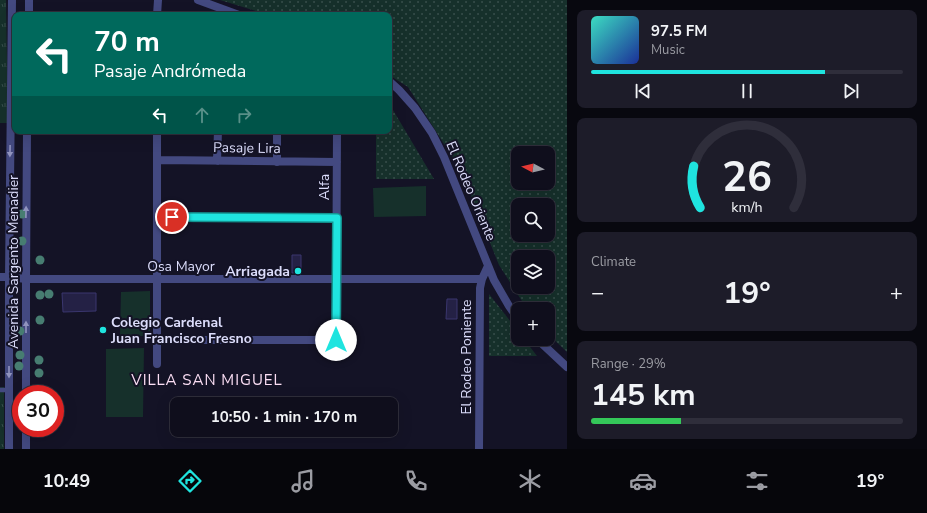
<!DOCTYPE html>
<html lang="en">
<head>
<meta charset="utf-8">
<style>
	:root { --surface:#0f0e1c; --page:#1d1c29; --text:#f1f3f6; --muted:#9b9ca3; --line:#2f2e3b; --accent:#1fe4df }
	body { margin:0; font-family:"Nunito Sans",sans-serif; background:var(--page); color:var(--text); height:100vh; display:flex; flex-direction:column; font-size:15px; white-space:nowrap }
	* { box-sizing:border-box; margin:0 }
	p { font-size:13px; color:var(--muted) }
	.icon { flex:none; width:22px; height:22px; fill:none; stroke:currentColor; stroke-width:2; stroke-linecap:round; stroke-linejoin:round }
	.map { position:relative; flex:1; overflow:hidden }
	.side { display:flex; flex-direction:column; gap:10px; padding:10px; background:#08080f; width:360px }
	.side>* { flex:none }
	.guide { position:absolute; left:12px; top:12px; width:380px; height:122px; border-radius:8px; box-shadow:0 4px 16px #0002,0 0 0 1px var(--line); background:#00695c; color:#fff; overflow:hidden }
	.needle { width:26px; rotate:277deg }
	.controls { position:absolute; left:511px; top:146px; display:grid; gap:8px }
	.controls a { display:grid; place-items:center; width:44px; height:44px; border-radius:8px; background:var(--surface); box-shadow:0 4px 16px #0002,0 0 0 1px var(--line); font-size:20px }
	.speed { position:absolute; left:12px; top:385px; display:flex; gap:8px; font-size:20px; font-weight:700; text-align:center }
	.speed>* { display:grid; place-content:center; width:52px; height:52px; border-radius:50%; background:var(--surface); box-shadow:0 4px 16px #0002,0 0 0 1px var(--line); line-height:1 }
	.speed .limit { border:6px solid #d22; background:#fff; color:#111 }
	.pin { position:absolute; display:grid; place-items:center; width:34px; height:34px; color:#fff; margin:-17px; border:2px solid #fff; border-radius:50%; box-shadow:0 1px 4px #0007 }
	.me { position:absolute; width:44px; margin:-22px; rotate:0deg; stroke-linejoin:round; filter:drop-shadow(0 0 3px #0008) }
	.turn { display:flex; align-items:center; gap:14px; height:84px; padding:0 16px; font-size:18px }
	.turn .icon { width:52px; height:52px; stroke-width:2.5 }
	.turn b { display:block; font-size:28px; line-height:34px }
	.lanes { display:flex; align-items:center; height:38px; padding:0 16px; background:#0003; justify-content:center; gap:20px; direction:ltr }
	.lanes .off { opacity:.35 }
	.big { font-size:30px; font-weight:700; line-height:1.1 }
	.side .card { flex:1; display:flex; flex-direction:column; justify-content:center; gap:6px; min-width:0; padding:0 14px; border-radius:8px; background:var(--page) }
	.side .dial { align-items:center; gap:0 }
	.dial svg { height:104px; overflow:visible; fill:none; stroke:var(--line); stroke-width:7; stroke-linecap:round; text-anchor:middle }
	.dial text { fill:var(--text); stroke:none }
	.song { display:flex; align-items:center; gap:12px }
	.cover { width:48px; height:48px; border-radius:6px; background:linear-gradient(135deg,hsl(170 70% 55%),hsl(230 70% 35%)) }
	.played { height:4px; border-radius:2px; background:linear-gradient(90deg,var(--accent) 75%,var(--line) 75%) }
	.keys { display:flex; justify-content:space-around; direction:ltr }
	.heat { display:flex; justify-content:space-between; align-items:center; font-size:22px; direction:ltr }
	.charge { height:6px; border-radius:3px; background:linear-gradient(90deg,#34c759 29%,var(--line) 0) }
	.trip { position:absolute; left:170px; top:397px; width:228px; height:40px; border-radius:8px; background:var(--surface); box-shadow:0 4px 16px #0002,0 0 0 1px var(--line); font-weight:700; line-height:40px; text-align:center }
	.dock { display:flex; height:64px; justify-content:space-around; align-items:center; background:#06060b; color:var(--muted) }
	.dock .icon { width:28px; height:28px }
	.dock .active { color:var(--accent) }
	.dock b { font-size:18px; color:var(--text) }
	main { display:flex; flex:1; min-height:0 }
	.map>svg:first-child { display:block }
</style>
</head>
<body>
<main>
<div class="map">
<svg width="567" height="449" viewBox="0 0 567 449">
	<defs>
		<pattern id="grass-dots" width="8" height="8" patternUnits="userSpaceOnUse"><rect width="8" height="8" fill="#16302b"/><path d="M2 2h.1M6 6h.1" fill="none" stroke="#374e4b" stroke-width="1.8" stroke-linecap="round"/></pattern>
		<pattern id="park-tufts" width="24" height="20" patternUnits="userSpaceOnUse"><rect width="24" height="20" fill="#16302b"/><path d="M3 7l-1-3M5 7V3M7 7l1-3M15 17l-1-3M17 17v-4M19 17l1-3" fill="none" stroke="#374e4b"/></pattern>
	</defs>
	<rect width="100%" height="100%" fill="#141326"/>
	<path fill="url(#grass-dots)" fill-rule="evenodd" d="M220,0H567V352L548,334V309H527L499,265L461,171L408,87L389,75V15H269ZM518,153H548V183H518ZM518,205H548V235H518ZM518,257H548V287H518Z
		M390,105L434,179H376V131H389Z
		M489,294L518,331V339H524L537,356H489Z"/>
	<path fill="url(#park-tufts)" d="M0,0H6L8,123H0Z
		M0,387H4V449H0Z"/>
	<path fill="#16302b" d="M426,186V216L374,217L373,188Z
		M150,291V336H120L121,292Z
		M144,348L143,417H106V349Z"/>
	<path fill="#242145" stroke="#3a366e" d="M292,255H301V272L292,273Z
		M62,293H96V311L63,312Z
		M447,299H457V319H446Z"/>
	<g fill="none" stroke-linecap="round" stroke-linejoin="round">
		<path stroke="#434980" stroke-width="4.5" d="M0,390H9"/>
		<path stroke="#434980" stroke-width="8" d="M198,0L239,15
			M157,15L158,0
			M389,81L399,90L415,108L432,133L444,157L494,280L509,306L518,319
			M277,131V162
			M158,160L337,162
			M217,161L218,131
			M158,217L337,218
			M0,277H9L26,279H482
			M537,339L567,367
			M158,340H336L337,131
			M157,364V131
			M479,449L480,288L482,279L488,266"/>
		<path stroke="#434980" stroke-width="8" d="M29,15V0
			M26,394V279L27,131
			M9,449V277L12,0
			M26,449V428"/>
	</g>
	<g fill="#477d71">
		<circle cx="22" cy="214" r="4.5"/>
		<circle cx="22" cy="241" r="4.5"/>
		<circle cx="40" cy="260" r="4.5"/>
		<circle cx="49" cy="294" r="4.5"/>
		<circle cx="40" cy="295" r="4.5"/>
		<circle cx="40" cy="320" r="4.5"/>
		<circle cx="20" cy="331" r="4.5"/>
		<circle cx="20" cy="355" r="4.5"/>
		<circle cx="39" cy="360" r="4.5"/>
		<circle cx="19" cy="366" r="4.5"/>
		<circle cx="39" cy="373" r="4.5"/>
	</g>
	<defs><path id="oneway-solid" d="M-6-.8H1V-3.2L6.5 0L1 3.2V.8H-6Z"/></defs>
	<g fill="#9093be">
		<use href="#oneway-solid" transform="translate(10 151) rotate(91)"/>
		<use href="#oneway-solid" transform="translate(26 212) rotate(-89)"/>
		<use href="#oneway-solid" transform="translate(26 327) rotate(-90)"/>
		<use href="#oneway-solid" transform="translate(9 372) rotate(90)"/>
	</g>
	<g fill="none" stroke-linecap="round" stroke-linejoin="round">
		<defs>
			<path id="route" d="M172,217L337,218L336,340"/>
		</defs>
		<use href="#route" stroke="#149491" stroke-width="10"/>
		<use href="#route" stroke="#1fe4df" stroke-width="7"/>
	</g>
	<g fill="#1fe4df" stroke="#141326" stroke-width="1.5">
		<circle cx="298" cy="271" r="4"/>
		<circle cx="103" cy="330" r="4"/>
	</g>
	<g text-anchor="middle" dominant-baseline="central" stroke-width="4" stroke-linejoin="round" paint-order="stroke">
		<g font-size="14" fill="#dcddfb" stroke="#141326">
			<text transform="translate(247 148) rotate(1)">Pasaje Lira</text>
			<text transform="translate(324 187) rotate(-90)">Alfa</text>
			<text transform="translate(471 191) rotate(67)">El Rodeo Oriente</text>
			<text transform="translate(13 262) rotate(-90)">Avenida Sargento Menadier</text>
			<text x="181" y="266">Osa Mayor</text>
			<text transform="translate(466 357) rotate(-90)">El Rodeo Poniente</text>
		</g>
		<g font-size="14" font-weight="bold" fill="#dcddfb" stroke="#141326" text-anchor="end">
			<text x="290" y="271">Arriagada</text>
			<text x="111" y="322" text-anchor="start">Colegio Cardenal<tspan x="111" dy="16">Juan Francisco Fresno</tspan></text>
		</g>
		<g font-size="15" letter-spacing="1" fill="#fbdef4" stroke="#141326">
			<text x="207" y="380">VILLA SAN MIGUEL</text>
		</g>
	</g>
</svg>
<div class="controls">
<a><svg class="needle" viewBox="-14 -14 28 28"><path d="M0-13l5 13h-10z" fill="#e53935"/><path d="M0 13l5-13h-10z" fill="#9b9ca3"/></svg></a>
<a><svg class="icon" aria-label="search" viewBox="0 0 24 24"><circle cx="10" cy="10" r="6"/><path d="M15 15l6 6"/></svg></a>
<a><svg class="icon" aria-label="layers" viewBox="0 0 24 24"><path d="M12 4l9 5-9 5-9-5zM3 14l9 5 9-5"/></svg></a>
<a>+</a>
</div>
<div class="speed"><div class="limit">30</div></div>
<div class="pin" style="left:172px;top:217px;background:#d93025"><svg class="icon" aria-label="arrive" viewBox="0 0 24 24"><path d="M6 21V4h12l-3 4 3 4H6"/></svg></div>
<svg class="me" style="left:336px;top:340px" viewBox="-20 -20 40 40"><circle r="19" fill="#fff"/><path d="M0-13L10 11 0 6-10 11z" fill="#1fe4df"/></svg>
<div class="trip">10:50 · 1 min · 170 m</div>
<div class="guide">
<div class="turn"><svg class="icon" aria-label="left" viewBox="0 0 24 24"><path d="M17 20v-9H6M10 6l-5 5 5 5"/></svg><div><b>70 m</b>Pasaje Andrómeda</div></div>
<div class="lanes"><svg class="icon" aria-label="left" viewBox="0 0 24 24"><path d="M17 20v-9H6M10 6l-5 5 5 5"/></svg><svg class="icon off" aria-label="ahead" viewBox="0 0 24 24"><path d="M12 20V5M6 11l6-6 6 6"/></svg><svg class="icon off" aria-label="right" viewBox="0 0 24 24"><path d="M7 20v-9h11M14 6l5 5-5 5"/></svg></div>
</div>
</div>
<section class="side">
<div class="card">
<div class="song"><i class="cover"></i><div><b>97.5 FM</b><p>Music</p></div></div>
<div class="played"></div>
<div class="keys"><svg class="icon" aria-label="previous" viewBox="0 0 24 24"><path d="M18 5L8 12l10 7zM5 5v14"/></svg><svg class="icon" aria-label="pause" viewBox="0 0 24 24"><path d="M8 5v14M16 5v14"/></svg><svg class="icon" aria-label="next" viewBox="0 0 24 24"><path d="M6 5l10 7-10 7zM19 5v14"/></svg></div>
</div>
<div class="card dial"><svg viewBox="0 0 100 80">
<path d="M14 69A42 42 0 1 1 86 69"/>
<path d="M14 69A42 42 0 0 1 9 37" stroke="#1fe4df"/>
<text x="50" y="56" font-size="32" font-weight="700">26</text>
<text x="50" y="72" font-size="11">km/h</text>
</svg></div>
<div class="card"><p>Climate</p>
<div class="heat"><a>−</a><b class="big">19°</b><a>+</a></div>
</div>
<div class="card"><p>Range · 29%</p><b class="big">145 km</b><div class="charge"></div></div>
</section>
</main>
<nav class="dock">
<b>10:49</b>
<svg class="icon active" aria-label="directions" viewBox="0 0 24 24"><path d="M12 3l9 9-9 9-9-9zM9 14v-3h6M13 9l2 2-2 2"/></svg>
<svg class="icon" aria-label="music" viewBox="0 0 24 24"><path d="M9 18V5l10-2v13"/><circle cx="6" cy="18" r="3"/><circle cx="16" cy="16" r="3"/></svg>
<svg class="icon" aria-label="phone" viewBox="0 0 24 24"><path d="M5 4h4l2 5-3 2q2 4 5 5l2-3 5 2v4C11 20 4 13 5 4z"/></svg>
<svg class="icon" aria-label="climate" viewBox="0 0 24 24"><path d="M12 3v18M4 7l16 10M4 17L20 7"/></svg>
<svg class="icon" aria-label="car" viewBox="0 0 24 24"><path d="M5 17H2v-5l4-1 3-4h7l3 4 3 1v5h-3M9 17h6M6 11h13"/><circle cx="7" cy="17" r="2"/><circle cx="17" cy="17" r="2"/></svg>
<svg class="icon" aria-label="filters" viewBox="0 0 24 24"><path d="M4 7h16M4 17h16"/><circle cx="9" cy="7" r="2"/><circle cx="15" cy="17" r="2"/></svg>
<b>19°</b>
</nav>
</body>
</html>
